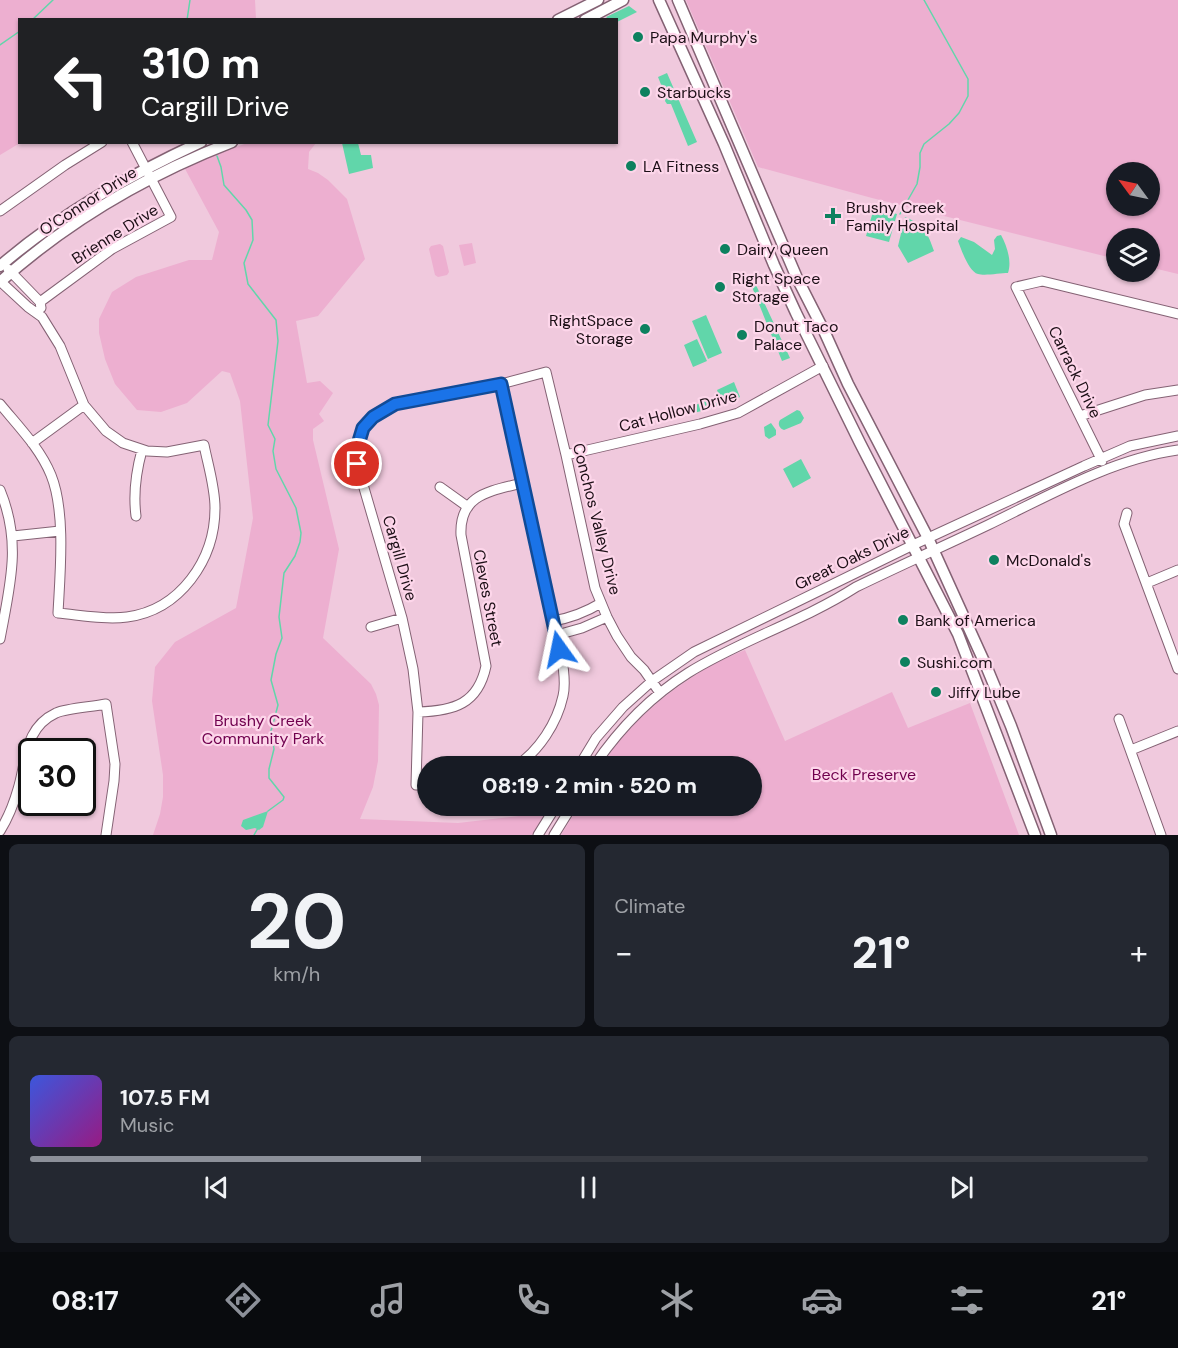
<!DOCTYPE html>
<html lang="en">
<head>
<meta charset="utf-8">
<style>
	:root { --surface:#171b24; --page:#242831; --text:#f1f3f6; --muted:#9ea1a6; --line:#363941; --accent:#8c9099 }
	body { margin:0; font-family:"DM Sans",sans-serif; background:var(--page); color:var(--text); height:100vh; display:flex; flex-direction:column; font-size:22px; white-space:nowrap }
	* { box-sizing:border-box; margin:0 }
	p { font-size:20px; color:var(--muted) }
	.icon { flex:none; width:33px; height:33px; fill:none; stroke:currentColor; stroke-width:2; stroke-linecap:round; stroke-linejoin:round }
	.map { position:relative; height:835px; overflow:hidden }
	.details { display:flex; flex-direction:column; gap:9px; padding:9px; background:#0d0f14; flex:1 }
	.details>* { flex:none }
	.guide { position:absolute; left:18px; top:18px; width:600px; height:126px; border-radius:0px; box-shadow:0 2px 4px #0004; background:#202124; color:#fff; overflow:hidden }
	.needle { width:39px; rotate:303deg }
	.controls { position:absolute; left:1106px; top:162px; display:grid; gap:12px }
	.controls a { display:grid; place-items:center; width:54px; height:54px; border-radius:50%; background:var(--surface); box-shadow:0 2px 4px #0004; font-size:30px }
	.speed { position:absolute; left:18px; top:738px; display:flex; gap:12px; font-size:30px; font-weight:700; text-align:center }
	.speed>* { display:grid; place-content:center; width:78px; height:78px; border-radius:50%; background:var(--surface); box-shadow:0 2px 4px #0004; line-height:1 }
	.speed .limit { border:3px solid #111; border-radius:9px; background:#fff; color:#111 }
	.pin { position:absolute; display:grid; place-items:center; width:51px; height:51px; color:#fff; margin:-26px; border:3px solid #fff; border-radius:50%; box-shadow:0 2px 6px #0007 }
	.me { position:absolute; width:66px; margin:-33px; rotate:348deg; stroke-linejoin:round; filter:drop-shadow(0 0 4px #0008) }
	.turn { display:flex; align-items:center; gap:21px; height:126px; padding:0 24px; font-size:27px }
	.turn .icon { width:78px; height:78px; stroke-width:2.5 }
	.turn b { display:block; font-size:42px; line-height:51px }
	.big { font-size:45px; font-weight:800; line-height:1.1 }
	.details .widget { flex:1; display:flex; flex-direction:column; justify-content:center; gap:9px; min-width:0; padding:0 21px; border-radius:9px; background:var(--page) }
	.details .dial { align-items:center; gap:0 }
	.dial b { font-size:78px; line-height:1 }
	.song { display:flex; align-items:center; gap:18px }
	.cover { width:72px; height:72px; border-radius:9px; background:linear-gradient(135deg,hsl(230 70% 55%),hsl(310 70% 35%)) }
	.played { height:6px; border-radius:3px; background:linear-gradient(90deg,var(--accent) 35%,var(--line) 35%) }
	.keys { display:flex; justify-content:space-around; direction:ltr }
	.heat { display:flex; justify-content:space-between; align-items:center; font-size:33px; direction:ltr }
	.details .tiles { flex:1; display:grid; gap:9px; grid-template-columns:1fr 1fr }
	.widget:last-child { grid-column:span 2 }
	.trip { position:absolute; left:417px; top:756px; width:345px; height:60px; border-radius:30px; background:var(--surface); box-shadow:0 2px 4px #0004; font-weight:800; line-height:60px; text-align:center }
	.menu { display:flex; height:96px; justify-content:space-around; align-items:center; background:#090b0e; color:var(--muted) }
	.menu .icon { width:42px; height:42px }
	.menu .selected { color:var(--accent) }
	.menu b { font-size:27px; color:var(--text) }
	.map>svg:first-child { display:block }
</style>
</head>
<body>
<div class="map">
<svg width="1178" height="835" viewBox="0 0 1178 835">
	<rect width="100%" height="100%" fill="#f0c9dd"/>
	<path fill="#edafd0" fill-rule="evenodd" d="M0,0H255L256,19L20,20V143L0,155Z
		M686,0H1178V274L1149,267V238H1116V259L872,198L758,167ZM1149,172V206H1116V172Z
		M247,143H316L309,152L308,169L318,173L328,180L347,199L365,259L318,316L296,321L307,383L320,381L333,393L319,414L324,421L313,429V440L339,549L323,638L371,684L376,694L379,705L378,761L373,787L360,819L458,823L545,813L532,835H153L160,814L163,797V775L152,701L155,667L175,642L236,608L253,518L240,401L230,373L222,371L187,403L161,412L137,410L115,384L105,359L99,333V319L112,292L136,277L189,260H212L219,232L184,167Z
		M472,243L476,263L464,266L459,245Z
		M440,244L443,246L449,272L447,275L438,277L435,275L429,249L431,246Z
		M745,650L785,741L892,692L908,728L970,703L1019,835H561L579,806H752V766H602C623,731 657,700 691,678C707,666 726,658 745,650Z"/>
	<path fill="#61d6aa" d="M629,6L637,12L617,22L616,20L608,19L606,17Z
		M667,73L697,142L688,146L671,104H667L665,101L666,97L658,77Z
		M342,143H358L361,155H371L373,168L349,174Z
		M874,208L897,214L889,242L866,236Z
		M905,217C923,224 928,233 934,251L908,263L898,246Z
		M1001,235C1007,246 1012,261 1008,273C1000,273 985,276 978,274C969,272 961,249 958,241L961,237L974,242L992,255L995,249L994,240L997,236Z
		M756,285L790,358L782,361L752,287Z
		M706,315L722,353L708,359L692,321Z
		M697,339L707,361L693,367L684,345Z
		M734,382L740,397L710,409L685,415L684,414L686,409L719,395L717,390Z
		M797,410L800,411L804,418L801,423L784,430C780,429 777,424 780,420Z
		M771,423L776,430V435L769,439L765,436L764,427Z
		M801,459L811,478L793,488L783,469Z
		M268,811L263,827L259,830L255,828L246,830L241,826L243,820Z"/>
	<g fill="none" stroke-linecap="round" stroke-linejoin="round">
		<path stroke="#61d6aa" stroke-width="1.5" d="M32,20L53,0
			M187,20L190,0
			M0,45L20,31
			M217,156L221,167L224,185L246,210L252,220L253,240L244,263L248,284L276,320L278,341L268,425L275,439L273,451L276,469L296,508L301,533L300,542L295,556L284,573L279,617L282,638L276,654L271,680L278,705L271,731L274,749L269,769V778L284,797L283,800L268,811
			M900,214L917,184L920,167V153L924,144L949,124L959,113L968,96V79L924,0
			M254,835L258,828"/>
		<defs>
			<path id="minor" d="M0,211L65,165L102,142
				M8,269L40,302L41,308
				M0,281L28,307L42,317L60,346L84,405L106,431L123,443L147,451L167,452L204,445C208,465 215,487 215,508C215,560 180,610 127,617C106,620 80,615 58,613C60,574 66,512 51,475C40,448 18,426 0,404
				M40,302L112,249L171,217L132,142
				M501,384C516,453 531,521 546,589C552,615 569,671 563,696C557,723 539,751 516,766
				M1080,416L1145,395L1178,390
				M32,443L84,405
				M566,455L700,424L738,413L823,366
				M1102,461L1016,287L1042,281L1178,314
				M440,487L468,507
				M0,490C22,543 10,585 0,639
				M1127,513L1124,524L1178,669
				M136,516C133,493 136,472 142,450
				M13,536L60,531
				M1147,583L1178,570
				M553,621C571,618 586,612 601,603
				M371,627L402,618
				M557,635L582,628L607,617
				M418,712C454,711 478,704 486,666L461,535C459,494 491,491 522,483
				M1119,719L1161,835
				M1131,750L1178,731
				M579,766L596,738L623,707L652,681L694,652L913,545L1084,466L1130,446L1178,436
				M594,766C619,729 650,697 688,673C741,640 803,621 856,587C899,566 944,546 988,525C1048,496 1112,459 1178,450
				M428,785H416L418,712L413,669L402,618L357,464V448L363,428L373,417L395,404L501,384L546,372L566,455L595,588L607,617L617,636L631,657L644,670L660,693
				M0,831C8,818 14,803 18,789C27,760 24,728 56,713C68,708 92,707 106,704L115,764L114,781L106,835
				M538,835L556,806
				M554,835L572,806"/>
			<path id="major" d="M659,0L724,144L774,265L796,313L860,443L958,634L1035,835
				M678,0L797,278L825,333L848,384L928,538L987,668L1011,726L1051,835
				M558,20L598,0
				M585,20L623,0
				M0,266C62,213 128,176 201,142
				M0,282C68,221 147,175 232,142"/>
		</defs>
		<use href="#minor" stroke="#846274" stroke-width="11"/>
		<use href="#major" stroke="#846274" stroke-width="13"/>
		<use href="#minor" stroke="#fff" stroke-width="9"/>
		<use href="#major" stroke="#fff" stroke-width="10"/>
	</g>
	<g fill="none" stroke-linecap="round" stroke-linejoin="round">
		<defs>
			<path id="route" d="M357,464V448L363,428L373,417L395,404L501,384L559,649"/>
		</defs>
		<use href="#route" stroke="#114b97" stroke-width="15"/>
		<use href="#route" stroke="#1a73e8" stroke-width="10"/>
	</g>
	<g fill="#0e815f" stroke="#fdd6ea" stroke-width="2">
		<circle cx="638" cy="37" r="6"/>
		<circle cx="645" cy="92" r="6"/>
		<circle cx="631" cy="166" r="6"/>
		<path d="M830 207h6v6h6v6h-6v6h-6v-6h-6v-6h6z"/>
		<circle cx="725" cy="249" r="6"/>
		<circle cx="720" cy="287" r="6"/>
		<circle cx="645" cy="329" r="6"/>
		<circle cx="742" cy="335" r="6"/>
		<circle cx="994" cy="560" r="6"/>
		<circle cx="903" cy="620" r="6"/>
		<circle cx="905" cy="662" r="6"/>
		<circle cx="936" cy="692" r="6"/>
	</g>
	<g text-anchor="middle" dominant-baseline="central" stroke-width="4.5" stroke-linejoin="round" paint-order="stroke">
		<g font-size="16" fill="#1c0f16" stroke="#fdd6ea" text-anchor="start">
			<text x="650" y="37">Papa Murphy's</text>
			<text x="657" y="92">Starbucks</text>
			<text x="643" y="166">LA Fitness</text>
			<text x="846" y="207">Brushy Creek<tspan x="846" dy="18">Family Hospital</tspan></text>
			<text x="737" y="249">Dairy Queen</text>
			<text x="732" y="278">Right Space<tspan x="732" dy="18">Storage</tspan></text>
			<text x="633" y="320" text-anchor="end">RightSpace<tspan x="633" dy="18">Storage</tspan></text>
			<text x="754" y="326">Donut Taco<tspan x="754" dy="18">Palace</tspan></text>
			<text x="1006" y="560">McDonald's</text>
			<text x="915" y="620">Bank of America</text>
			<text x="917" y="662">Sushi.com</text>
			<text x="948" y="692">Jiffy Lube</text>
		</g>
		<g font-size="16" fill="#1c0f16" stroke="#fdd6ea">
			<text transform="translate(88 201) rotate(-33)">O'Connor Drive</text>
			<text transform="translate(115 234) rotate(-32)">Brienne Drive</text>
			<text transform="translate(1075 372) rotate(64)">Carrack Drive</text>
			<text transform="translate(678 411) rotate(-15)">Cat Hollow Drive</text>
			<text transform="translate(597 519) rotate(76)">Conchos Valley Drive</text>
			<text transform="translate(400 558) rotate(74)">Cargill Drive</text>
			<text transform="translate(852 558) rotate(-26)">Great Oaks Drive</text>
			<text transform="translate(488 598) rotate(79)">Cleves Street</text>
		</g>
		<g font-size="16" fill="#70004e" stroke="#fdd6ea">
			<text x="263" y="720">Brushy Creek<tspan x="263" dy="18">Community Park</tspan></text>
			<text x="864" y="774">Beck Preserve</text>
		</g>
	</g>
</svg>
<div class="controls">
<a><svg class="needle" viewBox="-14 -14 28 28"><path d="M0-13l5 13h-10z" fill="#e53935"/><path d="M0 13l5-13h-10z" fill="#9ea1a6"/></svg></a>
<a><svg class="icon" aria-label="layers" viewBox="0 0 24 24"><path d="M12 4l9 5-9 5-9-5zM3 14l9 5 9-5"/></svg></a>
</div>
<div class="speed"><div class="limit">30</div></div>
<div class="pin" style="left:357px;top:464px;background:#d93025"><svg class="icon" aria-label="arrive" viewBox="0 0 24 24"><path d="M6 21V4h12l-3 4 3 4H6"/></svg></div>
<svg class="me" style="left:559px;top:649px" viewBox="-20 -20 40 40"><path d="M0-17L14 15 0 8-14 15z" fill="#1a73e8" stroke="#fff" stroke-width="4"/></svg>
<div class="trip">08:19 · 2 min · 520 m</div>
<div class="guide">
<div class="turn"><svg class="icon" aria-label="left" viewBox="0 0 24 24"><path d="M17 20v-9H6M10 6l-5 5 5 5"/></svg><div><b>310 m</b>Cargill Drive</div></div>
</div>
</div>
<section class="details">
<div class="tiles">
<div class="widget dial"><b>20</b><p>km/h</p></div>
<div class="widget"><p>Climate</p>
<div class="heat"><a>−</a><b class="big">21°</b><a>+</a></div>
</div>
<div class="widget">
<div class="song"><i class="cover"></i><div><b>107.5 FM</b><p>Music</p></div></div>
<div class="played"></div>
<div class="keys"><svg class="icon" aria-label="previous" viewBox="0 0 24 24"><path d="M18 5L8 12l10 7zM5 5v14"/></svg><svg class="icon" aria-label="pause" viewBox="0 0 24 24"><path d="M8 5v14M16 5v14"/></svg><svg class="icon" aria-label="next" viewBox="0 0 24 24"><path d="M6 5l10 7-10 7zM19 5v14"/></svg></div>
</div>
</div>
</section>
<nav class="menu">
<b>08:17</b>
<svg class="icon selected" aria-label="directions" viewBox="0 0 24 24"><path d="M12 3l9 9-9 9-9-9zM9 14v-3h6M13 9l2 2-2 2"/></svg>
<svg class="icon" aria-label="music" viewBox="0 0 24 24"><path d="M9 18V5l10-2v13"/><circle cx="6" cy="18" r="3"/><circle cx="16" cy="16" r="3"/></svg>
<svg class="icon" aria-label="phone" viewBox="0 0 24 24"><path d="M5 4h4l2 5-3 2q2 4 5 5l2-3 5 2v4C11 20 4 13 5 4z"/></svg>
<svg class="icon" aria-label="climate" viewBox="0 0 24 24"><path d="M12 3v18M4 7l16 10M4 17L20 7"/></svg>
<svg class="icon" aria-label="car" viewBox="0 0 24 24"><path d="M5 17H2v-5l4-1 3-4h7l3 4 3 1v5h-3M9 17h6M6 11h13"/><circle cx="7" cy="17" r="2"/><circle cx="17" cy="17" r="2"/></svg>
<svg class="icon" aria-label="filters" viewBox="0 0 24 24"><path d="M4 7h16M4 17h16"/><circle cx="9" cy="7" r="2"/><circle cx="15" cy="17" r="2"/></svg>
<b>21°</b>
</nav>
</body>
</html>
